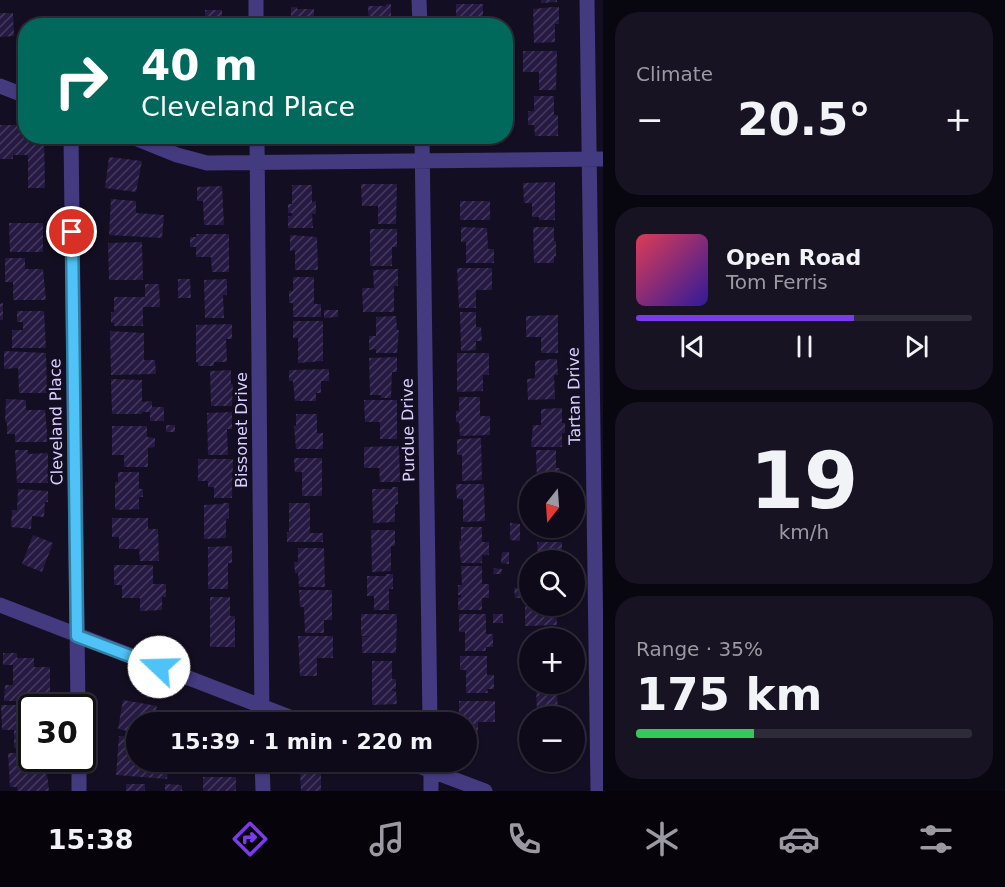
<!DOCTYPE html>
<html lang="en">
<head>
<meta charset="utf-8">
<style>
	:root { --surface:#0e0a19; --page:#171322; --text:#f1f3f6; --muted:#9b9aa2; --line:#2e2b38; --accent:#7c3aed }
	body { margin:0; font-family:"DejaVu Sans",sans-serif; background:var(--page); color:var(--text); height:100vh; display:flex; flex-direction:column; font-size:22px; white-space:nowrap }
	* { box-sizing:border-box; margin:0 }
	p { font-size:20px; color:var(--muted) }
	.icon { flex:none; width:33px; height:33px; fill:none; stroke:currentColor; stroke-width:2; stroke-linecap:round; stroke-linejoin:round }
	.map { position:relative; flex:1; overflow:hidden }
	.details { display:flex; flex-direction:column; gap:12px; padding:12px; background:#08060e; width:402px }
	.details>* { flex:none }
	.guide { position:absolute; left:18px; top:18px; width:495px; height:126px; border-radius:24px; box-shadow:0 2px 4px #0004,0 0 0 2px var(--line); background:#00695c; color:#fff; overflow:hidden }
	.needle { width:39px; rotate:197deg }
	.tools { position:absolute; left:519px; top:472px; display:grid; gap:12px }
	.tools a { display:grid; place-items:center; width:66px; height:66px; border-radius:50%; background:var(--surface); box-shadow:0 2px 4px #0004,0 0 0 2px var(--line); font-size:30px }
	.speed { position:absolute; left:18px; top:694px; display:flex; gap:12px; font-size:30px; font-weight:700; text-align:center }
	.speed>* { display:grid; place-content:center; width:78px; height:78px; border-radius:50%; background:var(--surface); box-shadow:0 2px 4px #0004,0 0 0 2px var(--line); line-height:1 }
	.speed .limit { border:3px solid #111; border-radius:9px; background:#fff; color:#111 }
	.pin { position:absolute; display:grid; place-items:center; width:51px; height:51px; color:#fff; margin:-26px; border:3px solid #fff; border-radius:50%; box-shadow:0 2px 6px #0007 }
	.me { position:absolute; width:66px; margin:-33px; rotate:291deg; stroke-linejoin:round; filter:drop-shadow(0 0 4px #0008) }
	.turn { display:flex; align-items:center; gap:21px; height:126px; padding:0 24px; font-size:27px }
	.turn .icon { width:78px; height:78px; stroke-width:2.5 }
	.turn b { display:block; font-size:42px; line-height:51px }
	.big { font-size:45px; font-weight:800; line-height:1.1 }
	.details .widget { flex:1; display:flex; flex-direction:column; justify-content:center; gap:9px; min-width:0; padding:0 21px; border-radius:24px; background:var(--page) }
	.details .dial { align-items:center; gap:0 }
	.dial b { font-size:78px; line-height:1 }
	.song { display:flex; align-items:center; gap:18px }
	.cover { width:72px; height:72px; border-radius:9px; background:linear-gradient(135deg,hsl(350 70% 55%),hsl(250 70% 35%)) }
	.played { height:6px; border-radius:3px; background:linear-gradient(90deg,var(--accent) 65%,var(--line) 65%) }
	.keys { display:flex; justify-content:space-around; direction:ltr }
	.heat { display:flex; justify-content:space-between; align-items:center; font-size:33px; direction:ltr }
	.charge { height:9px; border-radius:4px; background:linear-gradient(90deg,#34c759 35%,var(--line) 0) }
	.trip { position:absolute; left:126px; top:712px; width:351px; height:60px; border-radius:30px; background:var(--surface); box-shadow:0 2px 4px #0004,0 0 0 2px var(--line); font-weight:800; line-height:60px; text-align:center }
	.tabs { display:flex; height:96px; justify-content:space-around; align-items:center; background:#06040a; color:var(--muted) }
	.tabs .icon { width:42px; height:42px }
	.tabs .active { color:var(--accent) }
	.tabs b { font-size:27px; color:var(--text) }
	main { display:flex; flex:1; min-height:0 }
	.map>svg:first-child { display:block }
</style>
</head>
<body>
<main>
<div class="map">
<svg width="603" height="791" viewBox="0 0 603 791">
	<defs>
		<pattern id="building-hatch" width="6" height="6" patternUnits="userSpaceOnUse" patternTransform="scale(1.5)"><rect width="6" height="6" fill="#261a42"/><path d="M-1 1l2-2M0 6l6-6M5 7l2-2" fill="none" stroke="#453a5e"/></pattern>
	</defs>
	<rect width="100%" height="100%" fill="#130e21"/>
	<path fill="url(#building-hatch)" d="M541,0H557V2L541,3Z
		M386,4H391V20L388,21L389,26H369L368,6H386Z
		M456,4H483V26H462V22L456,21Z
		M291,7H297V9H314V26H295V23H291Z
		M553,7H559V24H555V42L534,43L533,9Z
		M205,10H222V18H226L227,26H205Z
		M0,13H13L14,36L0,37Z
		M53,18H70V26H53Z
		M523,51H557L556,90H539V72H523Z
		M534,96H554V115H558V136H535L534,125H528V111H534Z
		M0,125H26V136H44L45,188H28V155H13V159H0Z
		M296,136H316V142H296Z
		M371,136H395V141H371Z
		M109,157L142,161L136,192L105,188Z
		M555,182V220H539V217H532V203H524L523,183Z
		M361,184H397L396,224H378V206H362Z
		M292,185H312V202L316,201V214H312L313,228H288V216H292V213H288V204H292Z
		M222,186L224,225H204L203,201H197V187Z
		M111,199L136,201V213L164,215L162,238L109,235Z
		M460,201H490V220H460Z
		M9,223H43V252H10Z
		M461,227L487,228L488,249H494V263H466V242H461Z
		M533,227H554V241H556V257L554,256V263H534Z
		M370,229H397V247H392V266H370Z
		M196,234H229V272H212L211,257H196V247H190V237H197Z
		M290,235L317,237L318,270H295V250L290,251Z
		M142,242L143,280H109L108,243Z
		M5,258H25V269H43L46,300H13V282H5Z
		M457,268H492V290H476V308H459Z
		M398,269V286H394V312H363L362,288H374L373,270Z
		M293,277H314V304H321V317H293V303H289V291H293Z
		M178,279H190L191,298H178Z
		M227,279V295H223L224,318H205L204,280Z
		M145,284H159L160,307H143V326H114V323H111V312H114V297H145Z
		M3,303V320H0V304Z
		M324,310H338V317L324,318Z
		M17,311H44L46,348H12V330H23V322H17Z
		M460,312H476V327H481L482,341H476V350L461,351Z
		M558,315V353H541V337H526V316Z
		M396,316L397,330H399L397,353H376V349L369,350V336H376V317Z
		M293,321H323V361L298,363V338H293Z
		M232,324V339H226L227,362H214V366H198V362H196V325Z
		M110,331L144,333V360H155L156,374L111,375Z
		M4,351L46,353L47,393H19L18,368L4,369Z
		M457,353H489V375H483V391L457,392Z
		M397,357V372H392L391,398H381V395H370L369,358Z
		M552,359H557L558,375H554L555,399L528,400L527,379L535,378V361Z
		M329,369V381H321V393H316V401H295L293,381H289V370Z
		M231,370V384H233L232,406H211L210,371Z
		M111,379L142,380V402L152,401V407H164V421H150V412H142V414H112Z
		M459,397H480V416H490V435L460,436L459,422H456V411H459Z
		M6,399L26,400V410H45L48,442H15V434H7V424L5,420Z
		M364,400H397V439H380V422H365Z
		M562,408V423H565V433H562V447H531L533,425H541V409Z
		M232,412V429H227L228,455H208L207,413Z
		M296,414H317V433H323V449H296L294,426H296Z
		M166,425H175V432H166Z
		M112,426H147V437L155,438V447L148,448V467H124V455H112Z
		M481,438L482,480L462,481V455H457V439Z
		M399,446L400,482H380L379,468H364V447Z
		M15,450H28V454L48,453V483H17Z
		M536,450H556V468H560V478H557V481L561,480V483H537Z
		M294,458H322V496H302V472H295Z
		M198,459H233L232,498H214V487H208V481H198Z
		M118,472H139V489H143V497H139V509L121,510L115,509V482H118Z
		M456,484H484L485,521L463,522V499H457Z
		M392,487H398V504L395,505V522L373,523L372,489H392Z
		M18,489L48,491V502H45L44,517L32,516L31,529L11,527L12,510H17Z
		M223,503H229V518L226,519V538L204,539V505L223,504Z
		M289,503H310V533H323V542H287V532H289Z
		M112,518H148V529H158L159,561H140L139,549H119V537H112Z
		M510,523L520,524V541L510,540Z
		M461,527H482V542H489V555H482V563H461L459,541H461Z
		M543,528H560L561,535H558V538H546Z
		M371,530H395V546H391V571L372,572Z
		M33,535L53,543L42,572L22,564Z
		M537,542H562V557L557,558V561H530V558H538Z
		M232,546V563H228V589H208V547Z
		M298,548H324L325,587H299L298,573H295L294,562H298Z
		M502,552H509V564L501,563Z
		M114,565H153V584H166V597H162V610L140,611V598H122V585H114Z
		M461,566H482V584H489V598H482V610H458V598L461,597V595H458V585H462Z
		M494,568L502,569L501,574H493Z
		M386,574H393V589H389V610H374V596H367V576H386Z
		M514,588H522V598H515Z
		M299,590H332V620H324V633H305L304,607H300Z
		M210,597H230V616H235V647H210Z
		M525,606H556L557,625L525,626Z
		M361,614H397L396,653H362V637L370,636H361Z
		M459,614H486V634H493V647H486V651H465V632H459Z
		M493,614H503V623H493Z
		M538,632H559V639H539Z
		M298,636H333V658H317V676H300Z
		M3,653H17V658H34V667H50V701H4L5,685H13V665H3Z
		M460,656H487V675H494V689H487L488,693H466V670H460Z
		M372,661H392V679H396V689H392L393,691H396L397,704L372,705Z
		M536,684H563V692H557L558,715H537Z
		M123,700L157,706L156,710L169,712L167,723H156L157,718L147,717L146,723H136V733L118,729Z
		M459,701H495V722H478V740H466V723L459,722Z
		M1,705H21L22,717H32V748H14V730H2Z
		M526,724H530V747H527Z
		M119,736L136,737V762H162V766H168L167,779L116,775Z
		M8,753H27L28,765H46L49,791H17V787H10Z
		M208,762H230V773H208Z
		M541,762H564V766H541Z
		M300,773H321V791H301Z
		M203,777H236V791H203Z
		M126,784H145V791H126Z
		M165,784L182,785V791H165Z"/>
	<g fill="none" stroke-linecap="round" stroke-linejoin="round">
		<path stroke="#433a7f" stroke-width="15" d="M256,0V26
			M419,0L420,26
			M587,0L598,791
			M0,86L26,96
			M71,136L78,708
			M130,136L177,155L207,163L603,159
			M257,136L262,723
			M422,136L430,723
			M0,605L305,723
			M79,759V791
			M262,762L263,791
			M408,762L485,791
			M431,762V791"/>
	</g>
	<g fill="none" stroke-linecap="round" stroke-linejoin="round">
		<defs>
			<path id="route" d="M72,232L77,636L159,667"/>
		</defs>
		<use href="#route" stroke="#337fa1" stroke-width="15"/>
		<use href="#route" stroke="#4fc3f7" stroke-width="10"/>
	</g>
	<g text-anchor="middle" dominant-baseline="central" stroke-width="6" stroke-linejoin="round" paint-order="stroke">
		<g font-size="16" fill="#d9cffe" stroke="#130e21">
			<text transform="translate(574 396) rotate(-91)">Tartan Drive</text>
			<text transform="translate(56 422) rotate(-91)">Cleveland Place</text>
			<text transform="translate(241 430) rotate(-90)">Bissonet Drive</text>
			<text transform="translate(408 430) rotate(-91)">Purdue Drive</text>
		</g>
	</g>
</svg>
<div class="tools">
<a><svg class="needle" viewBox="-14 -14 28 28"><path d="M0-13l5 13h-10z" fill="#e53935"/><path d="M0 13l5-13h-10z" fill="#9b9aa2"/></svg></a>
<a><svg class="icon" aria-label="search" viewBox="0 0 24 24"><circle cx="10" cy="10" r="6"/><path d="M15 15l6 6"/></svg></a>
<a>+</a>
<a>−</a>
</div>
<div class="speed"><div class="limit">30</div></div>
<div class="pin" style="left:72px;top:232px;background:#d93025"><svg class="icon" aria-label="arrive" viewBox="0 0 24 24"><path d="M6 21V4h12l-3 4 3 4H6"/></svg></div>
<svg class="me" style="left:159px;top:667px" viewBox="-20 -20 40 40"><circle r="19" fill="#fff"/><path d="M0-13L10 11 0 6-10 11z" fill="#4fc3f7"/></svg>
<div class="trip">15:39 · 1 min · 220 m</div>
<div class="guide">
<div class="turn"><svg class="icon" aria-label="right" viewBox="0 0 24 24"><path d="M7 20v-9h11M14 6l5 5-5 5"/></svg><div><b>40 m</b>Cleveland Place</div></div>
</div>
</div>
<section class="details">
<div class="widget"><p>Climate</p>
<div class="heat"><a>−</a><b class="big">20.5°</b><a>+</a></div>
</div>
<div class="widget">
<div class="song"><i class="cover"></i><div><b>Open Road</b><p>Tom Ferris</p></div></div>
<div class="played"></div>
<div class="keys"><svg class="icon" aria-label="previous" viewBox="0 0 24 24"><path d="M18 5L8 12l10 7zM5 5v14"/></svg><svg class="icon" aria-label="pause" viewBox="0 0 24 24"><path d="M8 5v14M16 5v14"/></svg><svg class="icon" aria-label="next" viewBox="0 0 24 24"><path d="M6 5l10 7-10 7zM19 5v14"/></svg></div>
</div>
<div class="widget dial"><b>19</b><p>km/h</p></div>
<div class="widget"><p>Range · 35%</p><b class="big">175 km</b><div class="charge"></div></div>
</section>
</main>
<nav class="tabs">
<b>15:38</b>
<svg class="icon active" aria-label="directions" viewBox="0 0 24 24"><path d="M12 3l9 9-9 9-9-9zM9 14v-3h6M13 9l2 2-2 2"/></svg>
<svg class="icon" aria-label="music" viewBox="0 0 24 24"><path d="M9 18V5l10-2v13"/><circle cx="6" cy="18" r="3"/><circle cx="16" cy="16" r="3"/></svg>
<svg class="icon" aria-label="phone" viewBox="0 0 24 24"><path d="M5 4h4l2 5-3 2q2 4 5 5l2-3 5 2v4C11 20 4 13 5 4z"/></svg>
<svg class="icon" aria-label="climate" viewBox="0 0 24 24"><path d="M12 3v18M4 7l16 10M4 17L20 7"/></svg>
<svg class="icon" aria-label="car" viewBox="0 0 24 24"><path d="M5 17H2v-5l4-1 3-4h7l3 4 3 1v5h-3M9 17h6M6 11h13"/><circle cx="7" cy="17" r="2"/><circle cx="17" cy="17" r="2"/></svg>
<svg class="icon" aria-label="filters" viewBox="0 0 24 24"><path d="M4 7h16M4 17h16"/><circle cx="9" cy="7" r="2"/><circle cx="15" cy="17" r="2"/></svg>
</nav>
</body>
</html>
